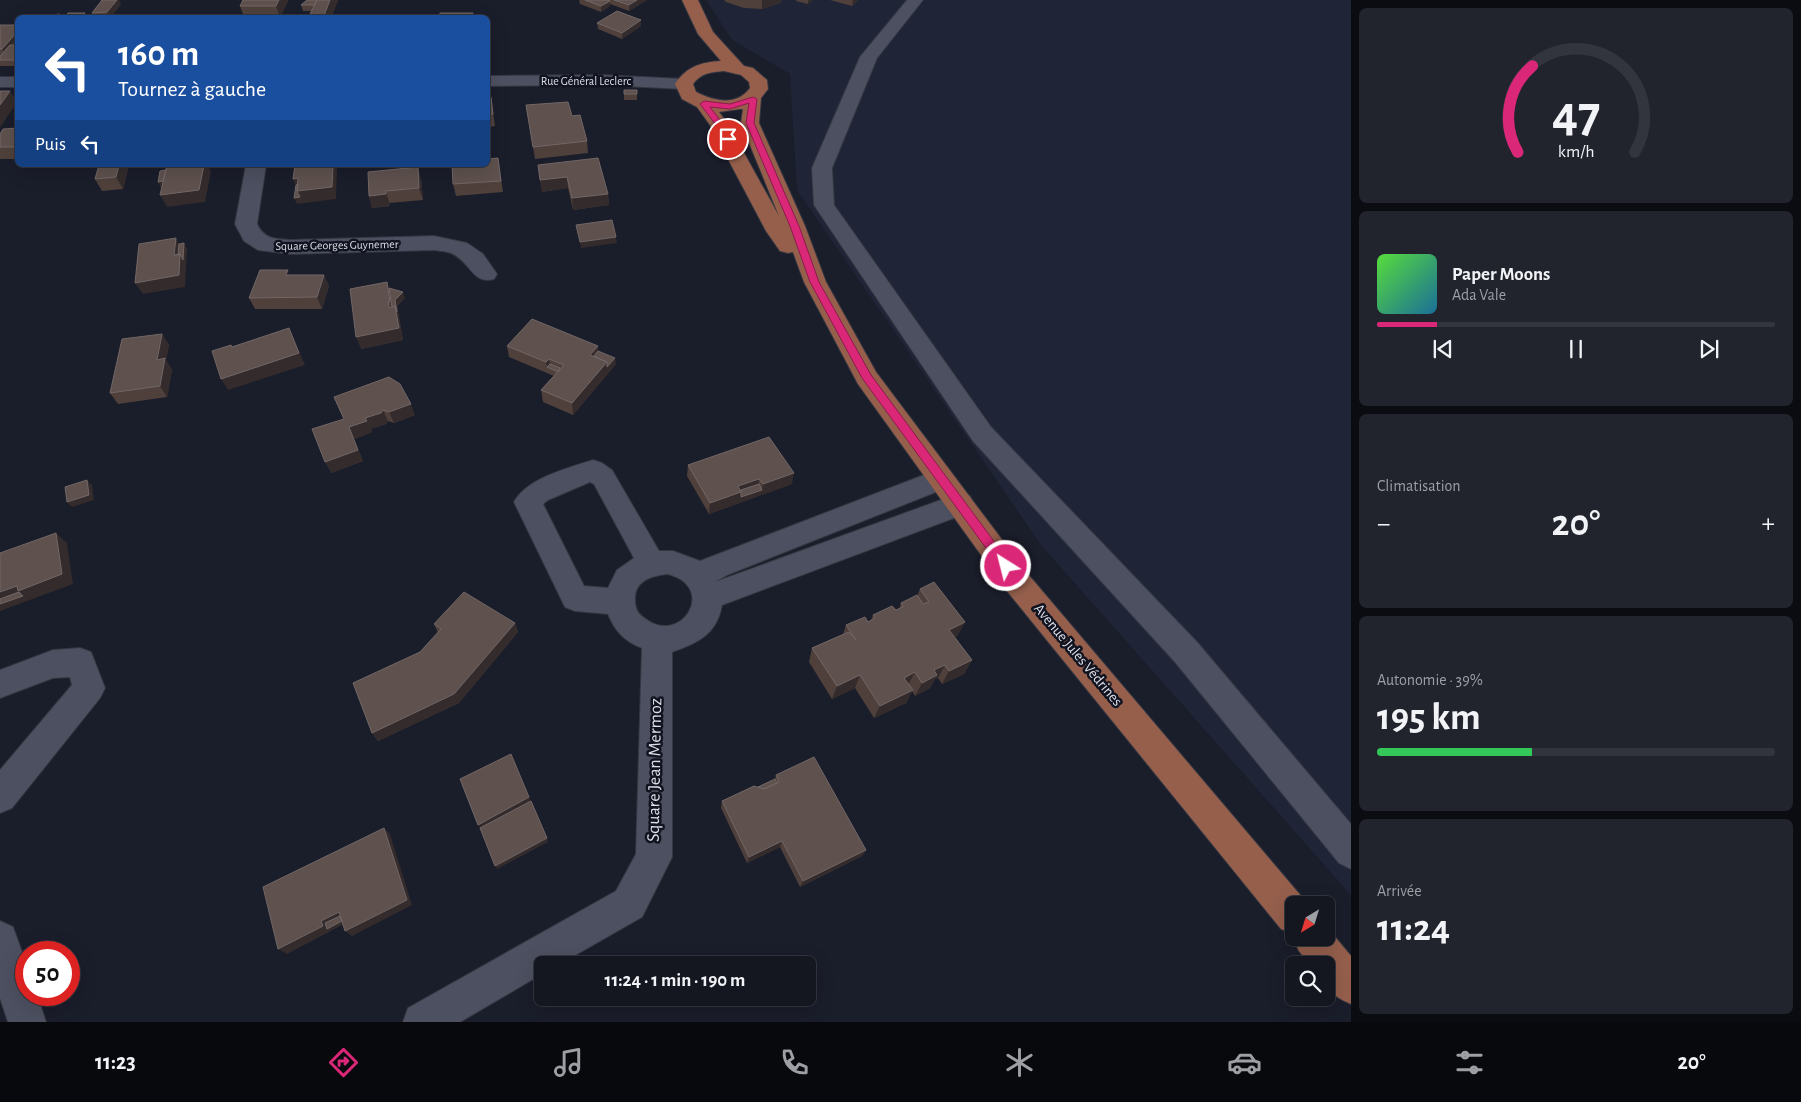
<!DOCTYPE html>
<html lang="fr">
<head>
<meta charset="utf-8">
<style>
	:root { --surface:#141620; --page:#21232d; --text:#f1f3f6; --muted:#9d9fa5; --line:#33353e; --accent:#db2777 }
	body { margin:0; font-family:"Alegreya Sans",sans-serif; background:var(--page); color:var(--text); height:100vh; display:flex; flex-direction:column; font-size:19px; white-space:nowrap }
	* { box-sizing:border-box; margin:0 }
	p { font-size:16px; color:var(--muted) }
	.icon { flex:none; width:28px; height:28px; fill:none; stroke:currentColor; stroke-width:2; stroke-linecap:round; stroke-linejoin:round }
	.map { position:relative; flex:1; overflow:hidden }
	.sheet { display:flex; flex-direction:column; gap:8px; padding:8px; background:#0b0c12; width:450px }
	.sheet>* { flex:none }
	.top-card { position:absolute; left:15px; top:15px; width:475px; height:152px; border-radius:8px; box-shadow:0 5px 20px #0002,0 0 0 1px var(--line); background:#1a4fa0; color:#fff; overflow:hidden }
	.needle { width:32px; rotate:218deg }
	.buttons { position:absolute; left:1285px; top:896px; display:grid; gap:10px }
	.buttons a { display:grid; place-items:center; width:50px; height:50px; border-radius:8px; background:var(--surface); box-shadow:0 5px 20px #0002,0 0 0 1px var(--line); font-size:25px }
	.speed { position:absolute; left:15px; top:941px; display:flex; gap:10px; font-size:25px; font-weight:700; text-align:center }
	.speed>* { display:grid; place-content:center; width:65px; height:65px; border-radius:50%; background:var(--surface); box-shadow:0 5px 20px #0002,0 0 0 1px var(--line); line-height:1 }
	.speed .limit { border:8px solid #d22; background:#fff; color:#111 }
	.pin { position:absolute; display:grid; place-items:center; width:42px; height:42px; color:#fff; margin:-21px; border:2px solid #fff; border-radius:50%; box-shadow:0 1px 5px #0007 }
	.me { position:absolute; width:55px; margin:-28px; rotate:324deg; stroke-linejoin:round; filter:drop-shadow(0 0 4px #0008) }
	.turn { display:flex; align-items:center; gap:18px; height:105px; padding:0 20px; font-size:22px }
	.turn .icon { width:65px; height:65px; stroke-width:2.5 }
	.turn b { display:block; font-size:35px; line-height:42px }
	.then { display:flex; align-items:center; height:48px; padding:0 20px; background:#0003; gap:10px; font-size:19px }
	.big { font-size:38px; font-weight:600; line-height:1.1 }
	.sheet .tile { flex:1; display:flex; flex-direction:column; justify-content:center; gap:8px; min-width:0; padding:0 18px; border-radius:8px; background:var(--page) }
	.sheet .dial { align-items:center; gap:0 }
	.dial svg { height:130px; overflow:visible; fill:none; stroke:var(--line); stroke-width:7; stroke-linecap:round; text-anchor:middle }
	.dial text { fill:var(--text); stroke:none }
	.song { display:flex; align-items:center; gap:15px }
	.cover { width:60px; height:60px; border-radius:8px; background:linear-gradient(135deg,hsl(110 70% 55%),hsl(200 70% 35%)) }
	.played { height:5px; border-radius:2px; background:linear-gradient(90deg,var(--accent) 15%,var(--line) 15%) }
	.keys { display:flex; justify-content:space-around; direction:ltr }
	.heat { display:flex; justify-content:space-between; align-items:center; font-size:28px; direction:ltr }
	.charge { height:8px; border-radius:4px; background:linear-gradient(90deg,#34c759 39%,var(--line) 0) }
	.trip { position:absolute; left:534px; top:956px; width:282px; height:50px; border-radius:8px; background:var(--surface); box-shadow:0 5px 20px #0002,0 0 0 1px var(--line); font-weight:600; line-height:50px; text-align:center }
	.tab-bar { display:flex; height:80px; justify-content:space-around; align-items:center; background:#08090d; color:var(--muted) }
	.tab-bar .icon { width:35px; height:35px }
	.tab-bar .selected { color:var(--accent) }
	.tab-bar b { font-size:22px; color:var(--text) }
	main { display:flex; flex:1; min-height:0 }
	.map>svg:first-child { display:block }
</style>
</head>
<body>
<main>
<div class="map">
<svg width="1351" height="1022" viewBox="0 0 1351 1022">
	<rect width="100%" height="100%" fill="#1a1d2a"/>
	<path fill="#202437" d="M706,0H1351V895L1041,545L797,190L790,74L732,40Z"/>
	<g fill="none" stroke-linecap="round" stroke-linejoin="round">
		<defs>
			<path id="minor" d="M907,0H923L877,58L832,168L834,205L991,427L1197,642L1351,824V869L1339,863L1175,662L973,441L814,205L812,168L860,57Z
				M602,75L684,79L690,80L693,84L690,88L684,89L602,85L488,86V76Z
				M0,77H18V87H0Z
				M246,165H266L257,224C264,239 275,239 290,240L434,236L467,243L483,254L497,274L494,279C473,285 471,263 453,254C448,251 440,251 434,250L290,254L258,250L244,241L235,224Z
				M593,460L602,463L612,470L659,551H673L700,561L942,468L951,472L955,479L951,486L727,575L715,582L960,493L970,496L974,504L970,512L722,605C717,634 698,643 672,652V857L642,917L558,965H542V974L460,1022H403L408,1008L616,891L636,854L642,648C624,641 615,631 608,614L575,611L565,607L514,502C527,478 568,468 593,460ZM590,482L594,484L634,558L617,570L608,588L584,586L543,504L548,500ZM667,574C719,586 681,649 643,617C637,613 635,607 635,600C634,581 651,576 667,574Z
				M80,648L91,652L105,688L100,698L12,808L0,813V770L72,685L70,677L53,678L0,698V670L53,650Z
				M0,921L13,927L26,963V995H37L46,1022H8L0,998Z"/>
			<path id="major" d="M682,0H698L713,32L744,66L753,68L767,80L768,89L761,98L759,123L805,226L826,282L876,372L1027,573L1307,903L1308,905H1294V934L1281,929L1007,591L858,384L804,282L793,252L788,253L780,251L766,231L710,125L697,107L682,99L675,84C686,67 701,62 721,61L698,34ZM724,71L741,75L749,82L750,88C736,107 714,101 696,92L693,84C701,73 711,72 724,71ZM740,109H743L741,123L779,216L728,124L719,112Z
				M1326,926L1351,956V1004C1329,995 1326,988 1326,965H1310L1299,951L1293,938H1326Z"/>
		</defs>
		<use href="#minor" stroke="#343741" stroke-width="2"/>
		<use href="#major" stroke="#343741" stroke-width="2"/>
		<use href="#minor" fill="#4c5060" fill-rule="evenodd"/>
		<use href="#major" fill="#955f4c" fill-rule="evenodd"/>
	</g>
	<path fill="#4f403b" d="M338,0L331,18H308L312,11H303L301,5Z
		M579,0H647L629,11L610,4V6L601,12L580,4Z
		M724,0H782L780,3L762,9L744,8L726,2Z
		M796,0H812L808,4L796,1Z
		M830,0H858L852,6Z
		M288,1L280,17H244L240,6Z
		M121,4L110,18H95L92,13Z
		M597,23L641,26L622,39L598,29Z
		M0,25L18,40L14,45H18V66H0V56L1,54H0Z
		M637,90V100H624V94Z
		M491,97L495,126L488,127V98Z
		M526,105L572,116L587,141L588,153L535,159Z
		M18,128V159H0V134Z
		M498,158L503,192L456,196L453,184Z
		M129,165L123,189L102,191L95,179Z
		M538,165L608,194L609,205L573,210L568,188L542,192Z
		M421,179L423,200L389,203L390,206L372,208L369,196Z
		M324,275L329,286L322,309H255L249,298Z
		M389,288L405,298L397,306L403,340L361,349Z
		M162,334L169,345L166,360L172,370L167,397L118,404L110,393Z
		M507,346H598V351L616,364L573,415L543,402L541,390L554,376L509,357Z
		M334,397L415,415L394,423L388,421L386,424L371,429L372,432L354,439L363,461L331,473L344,419Z
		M688,465L792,484L709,514L687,476Z
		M920,589L965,622L957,636L955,637L972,660L964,674L942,684L938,678L935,679L930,688L915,696L912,691L906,703L874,718L855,688L832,699L809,662L812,648L843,634L846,625L868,622L871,620L873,615L896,610L899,609L901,603L917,596Z
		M515,623L518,632L459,703L378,741L372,733L420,652L438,633L434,624Z
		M776,775L866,850L862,856L800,887L780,847L747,863L721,808L722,801L758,787L775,779Z"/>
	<path fill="#332b2c" d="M117,0H119L121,4L110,18H109L107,12Z
		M279,0H288V1L280,17L276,6Z
		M330,0H338L331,18H323Z
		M637,0H647L629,11V5Z
		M762,0H782L780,3L762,9Z
		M808,0H812L808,4Z
		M853,0H858L852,6Z
		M610,1V6L601,12V6Z
		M85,13L88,18H81Z
		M641,20V26L622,39V33Z
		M18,31V40L5,54L2,49Z
		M10,91L17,102L0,128V105Z
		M119,165H129L123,189L116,177Z
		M204,165H208L211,172L205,202L167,207L160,195Z
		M333,165H336L337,168L336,199L297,204L294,198L298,191L293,179L298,178Z
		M418,167L421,179L423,200L419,188Z
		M567,177L568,188L542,192L540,180Z
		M168,181L171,187L161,188L158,182Z
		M386,191L390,206L372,208L369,196Z
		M608,194L609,205L573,210L572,198Z
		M616,237L617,243L581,248L580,242Z
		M176,238L182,250L184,243L187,249L185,287L143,294L135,283L174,255Z
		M324,275L329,286L322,309L317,297Z
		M387,282L391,294L395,300L403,292L405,298L397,306L403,340L361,349L356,337L389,308L388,302L392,313H394L390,302Z
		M289,328L305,365L228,390L221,379Z
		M162,334L169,345L166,360L172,370L167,397L160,386L157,360Z
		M598,346L599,357L591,360L590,355Z
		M615,358L616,364L573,415L572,403L607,362Z
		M549,359L551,369L547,367L546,362Z
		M411,404L415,415L394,423L389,412Z
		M383,410L388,421L386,424L371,429L372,432L354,439L363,461L331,473L325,462L349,427Z
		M794,473L792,484L740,503L741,497L762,490L763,484Z
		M759,479L758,490L741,496L740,503L709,514L710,503L738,486Z
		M87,480L92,485L94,500L72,507L67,502Z
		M56,533L67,543L73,584L0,611V592Z
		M965,622L957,636L942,643L949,630Z
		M515,623L518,632L459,703L378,741L372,733Z
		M972,660L964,674L942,684L949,671Z
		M945,665L938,678L935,679L930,688L915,696L922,683L934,670Z
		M915,672L908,685L904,678Z
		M860,675L855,688L832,699L837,686Z
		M913,690L906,703L874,718L880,706Z
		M529,797L532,804L482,831L478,825Z
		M384,828L390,834L412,905L352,936L345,931Z
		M547,838L548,842L497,869L495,866Z
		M782,841L780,847L747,863L749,857Z
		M866,850L862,856L800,887L803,881Z
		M339,912L348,922L287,954L278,949L321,921Z"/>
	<path fill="#5e514e" stroke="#726766" d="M102,0H117L107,12L92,13Z
		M243,0H279L276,6H240Z
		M307,0H317L314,5H301Z
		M317,0H330L323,18H308Z
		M585,0H608L610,1L601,6Z
		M614,0H637L629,5Z
		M617,11L641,20L622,33L597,23Z
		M68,13H85L81,18H54L57,14L66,15Z
		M440,13H473L472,18H439Z
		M349,15H354L353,18H348Z
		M0,25H18V31L2,49H0Z
		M10,45H18V60H0V56Z
		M624,90H637V94H624Z
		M0,91H10L0,105Z
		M491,97L493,114L488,115V98Z
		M568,102L572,116L580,115L587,141L533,147L526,105Z
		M18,128V147H0V134L3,129Z
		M498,158L501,181L453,184L452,165H488V159Z
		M598,158L608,194L572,198L567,177L540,180L538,165Z
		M99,165H119L116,177L95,179Z
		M167,165H204L199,190L160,195Z
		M295,165H333L332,187L297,191L298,178L293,179Z
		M418,167L419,188L386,191V194L369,196L368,172Z
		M166,170L163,181L158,182L160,171Z
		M298,184L297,191L300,197L294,198L296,185Z
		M612,220L616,237L580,242L576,225Z
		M176,238L174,255L180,254L179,275L135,283L139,244Z
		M184,243L183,260L180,254L178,255L179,244Z
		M260,270H288L286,275H324L317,297L249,298Z
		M387,282L390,302H388L389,308L395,306L399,328L356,337L350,289Z
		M389,288L403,292L395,300L397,312L395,306L392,307Z
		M532,319L598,346L590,355L607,362L572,403L541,390L564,365L549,359L546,362L507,346Z
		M289,328L299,353L221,379L212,351L231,345L232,347Z
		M162,334L157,360L165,358L160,386L110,393L122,339Z
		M598,351L615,358L607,367V362L594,356Z
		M550,364L560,368L558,372L547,367Z
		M389,377L400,384L411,404L389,412L383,410L381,413L365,418L367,421L349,427L358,450L325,462L312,429L344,419L334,397Z
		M769,437L794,473L763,484L759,479L738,486L741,492L710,503L688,465Z
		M87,480L89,495L67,502L65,487Z
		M759,484L762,490L741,497V490Z
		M56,533L62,574L18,591L17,586L0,592V553Z
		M934,582L965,622L949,630L972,660L949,671L945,665L934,670L937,675L922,683L915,672L904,678L913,690L880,706L860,675L837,686L812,648L849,632L856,640L846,625L865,617L868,622L875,618L873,615L892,606L896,610L903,607L901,603L917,595L923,604L929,602L920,589Z
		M19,592L23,596L0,604V599Z
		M464,592L515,623L454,694L372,733L353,683L420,652L441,629L434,624Z
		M511,754L529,797L478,825L460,779Z
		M814,757L866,850L803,881L782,841L749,857L722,801L754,786L764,789L779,782L776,775Z
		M775,779L777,783L764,789L758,787Z
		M531,801L547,838L495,866L480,828Z
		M384,828L407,900L345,931L339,912L321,921L323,926L278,949L263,887Z
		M340,916L342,921L327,929L325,923Z
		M600,961L601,965H593Z"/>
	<path fill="#db2777" stroke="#8e194d" d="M753,97L757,99L754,123L799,226L819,282L871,375L1010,563L1012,566L1010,570H1002L862,378L810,282L790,226L746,123L749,103L730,109L710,107L723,124L732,139L728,142L725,141L716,125L700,104L704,101L730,104Z"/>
	<g text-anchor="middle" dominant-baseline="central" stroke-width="5" stroke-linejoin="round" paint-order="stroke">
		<g font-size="12" fill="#dcdfe8" stroke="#111420">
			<text x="586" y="81">Rue Général Leclerc</text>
			<text transform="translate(337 245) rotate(-1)">Square Georges Guynemer</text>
		</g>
		<g font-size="15" fill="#dcdfe8" stroke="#111420">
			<text transform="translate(1078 655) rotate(50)">Avenue Jules Védrines</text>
		</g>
		<g font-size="18" fill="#dcdfe8" stroke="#111420">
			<text transform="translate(655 770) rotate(-89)">Square Jean Mermoz</text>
		</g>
	</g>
</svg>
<div class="buttons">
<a><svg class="needle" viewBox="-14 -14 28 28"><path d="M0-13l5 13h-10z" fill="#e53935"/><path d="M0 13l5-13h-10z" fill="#9d9fa5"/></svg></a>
<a><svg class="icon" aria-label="search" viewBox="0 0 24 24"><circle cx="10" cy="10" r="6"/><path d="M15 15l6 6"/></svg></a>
</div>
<div class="speed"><div class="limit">50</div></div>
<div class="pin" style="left:728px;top:139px;background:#d93025"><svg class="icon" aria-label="arrive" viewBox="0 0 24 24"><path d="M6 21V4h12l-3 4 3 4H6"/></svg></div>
<svg class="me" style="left:1006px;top:566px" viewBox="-20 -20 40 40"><circle r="17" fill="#db2777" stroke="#fff" stroke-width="3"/><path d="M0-11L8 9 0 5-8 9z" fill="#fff"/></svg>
<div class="trip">11:24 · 1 min · 190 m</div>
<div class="top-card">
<div class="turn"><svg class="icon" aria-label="left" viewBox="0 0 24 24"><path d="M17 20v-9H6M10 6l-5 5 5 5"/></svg><div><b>160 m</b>Tournez à gauche</div></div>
<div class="then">Puis<svg class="icon" aria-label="left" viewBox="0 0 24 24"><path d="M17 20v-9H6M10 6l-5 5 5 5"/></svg></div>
</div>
</div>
<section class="sheet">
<div class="tile dial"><svg viewBox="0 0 100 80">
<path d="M14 69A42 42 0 1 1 86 69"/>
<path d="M14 69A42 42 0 0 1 23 16" stroke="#db2777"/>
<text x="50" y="56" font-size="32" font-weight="700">47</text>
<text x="50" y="72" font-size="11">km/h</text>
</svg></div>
<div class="tile">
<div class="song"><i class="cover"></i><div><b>Paper Moons</b><p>Ada Vale</p></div></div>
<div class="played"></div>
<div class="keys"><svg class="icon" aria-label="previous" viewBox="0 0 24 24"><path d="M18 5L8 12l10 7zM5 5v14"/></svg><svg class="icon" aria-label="pause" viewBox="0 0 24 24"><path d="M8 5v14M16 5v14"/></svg><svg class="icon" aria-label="next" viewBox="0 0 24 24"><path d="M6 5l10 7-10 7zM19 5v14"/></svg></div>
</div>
<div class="tile"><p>Climatisation</p>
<div class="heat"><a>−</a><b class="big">20°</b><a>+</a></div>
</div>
<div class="tile"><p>Autonomie · 39%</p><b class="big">195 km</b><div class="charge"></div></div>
<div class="tile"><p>Arrivée</p><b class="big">11:24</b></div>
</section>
</main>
<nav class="tab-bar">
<b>11:23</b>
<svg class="icon selected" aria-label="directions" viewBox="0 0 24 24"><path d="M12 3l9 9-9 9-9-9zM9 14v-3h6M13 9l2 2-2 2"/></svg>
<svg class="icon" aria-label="music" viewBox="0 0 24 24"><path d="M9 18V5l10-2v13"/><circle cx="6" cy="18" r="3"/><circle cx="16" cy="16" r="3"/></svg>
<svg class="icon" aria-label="phone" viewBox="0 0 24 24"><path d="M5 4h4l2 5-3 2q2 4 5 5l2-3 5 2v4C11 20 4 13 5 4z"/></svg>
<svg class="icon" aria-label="climate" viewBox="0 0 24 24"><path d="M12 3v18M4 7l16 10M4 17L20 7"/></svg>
<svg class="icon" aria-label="car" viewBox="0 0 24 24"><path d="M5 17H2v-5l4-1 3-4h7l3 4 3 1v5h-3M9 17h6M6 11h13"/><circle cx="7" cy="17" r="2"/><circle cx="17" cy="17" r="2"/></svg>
<svg class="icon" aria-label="filters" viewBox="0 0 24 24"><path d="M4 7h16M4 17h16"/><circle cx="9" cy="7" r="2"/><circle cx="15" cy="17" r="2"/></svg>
<b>20°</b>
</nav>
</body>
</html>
